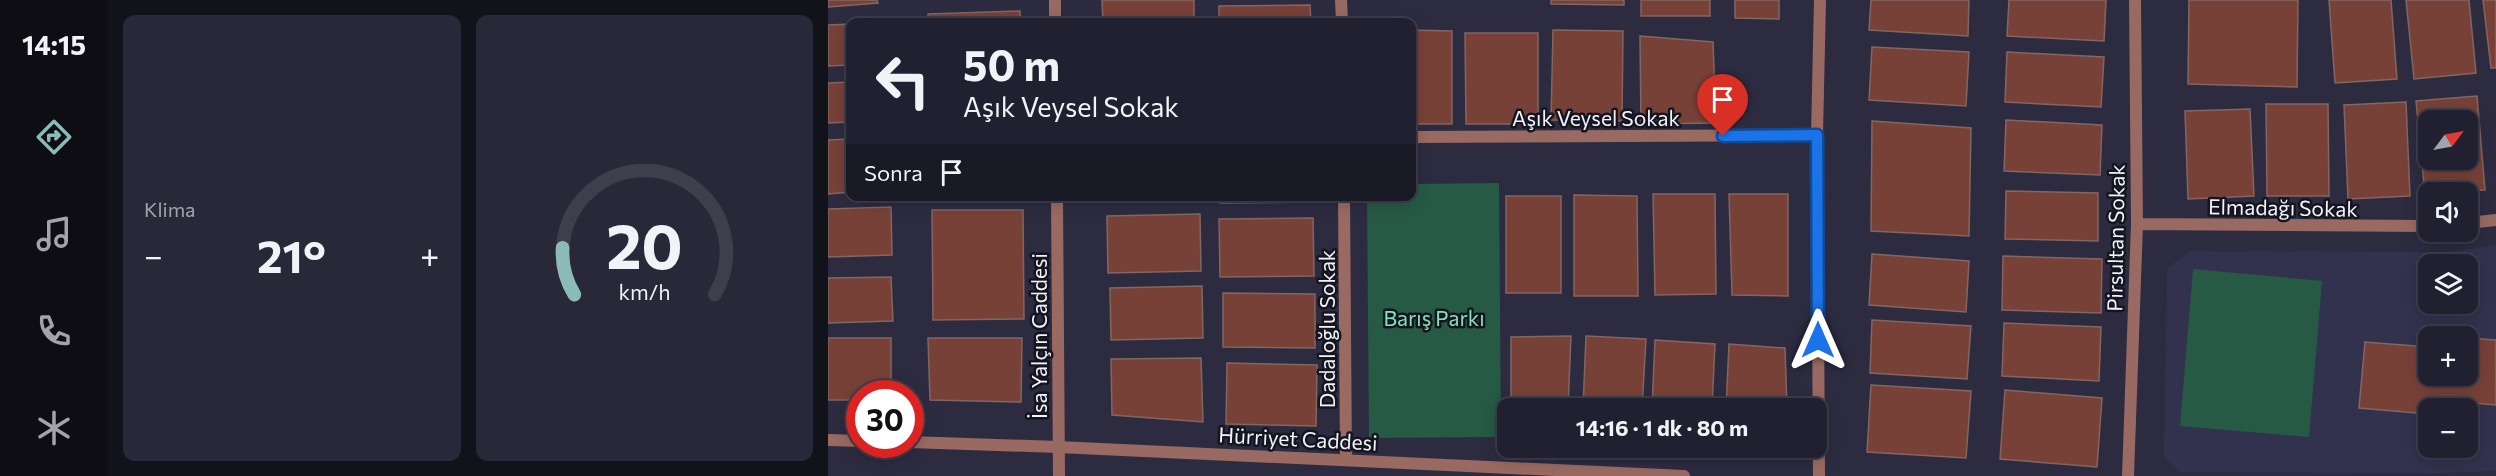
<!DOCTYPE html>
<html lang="tr">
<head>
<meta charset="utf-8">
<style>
	:root { --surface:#212030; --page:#292838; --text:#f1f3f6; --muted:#a2a3ab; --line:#3e3e4c; --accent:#8bbbb9 }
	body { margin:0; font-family:Commissioner,sans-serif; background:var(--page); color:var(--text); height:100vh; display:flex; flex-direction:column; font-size:22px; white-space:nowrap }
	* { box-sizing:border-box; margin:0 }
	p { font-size:20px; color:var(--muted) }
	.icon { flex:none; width:33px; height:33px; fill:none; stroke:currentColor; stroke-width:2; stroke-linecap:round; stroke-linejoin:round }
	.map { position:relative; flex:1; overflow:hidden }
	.drawer { display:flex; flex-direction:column; gap:15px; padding:15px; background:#12121a; width:720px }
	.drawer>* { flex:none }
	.hud { position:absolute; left:18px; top:18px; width:570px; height:183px; border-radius:12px; box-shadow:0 3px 15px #0003,0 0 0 2px var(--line); background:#212030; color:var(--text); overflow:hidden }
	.needle { width:39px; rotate:58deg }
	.tools { position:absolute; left:1590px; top:110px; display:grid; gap:12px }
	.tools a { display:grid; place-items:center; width:60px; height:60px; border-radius:12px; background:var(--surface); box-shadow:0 3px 15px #0003,0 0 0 2px var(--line); font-size:30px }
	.speed { position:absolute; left:18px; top:380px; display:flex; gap:12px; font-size:30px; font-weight:700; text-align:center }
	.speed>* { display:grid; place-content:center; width:78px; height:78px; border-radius:50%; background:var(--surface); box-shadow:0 3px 15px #0003,0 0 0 2px var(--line); line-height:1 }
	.speed .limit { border:9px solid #d22; background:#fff; color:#111 }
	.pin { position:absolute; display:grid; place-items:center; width:51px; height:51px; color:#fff; margin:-62px -26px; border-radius:50% 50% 50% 0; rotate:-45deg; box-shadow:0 0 6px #0007 }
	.pin .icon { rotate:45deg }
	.me { position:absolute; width:66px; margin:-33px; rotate:0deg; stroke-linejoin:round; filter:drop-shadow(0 0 4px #0008) }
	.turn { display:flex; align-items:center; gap:21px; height:126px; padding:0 18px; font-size:27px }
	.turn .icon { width:78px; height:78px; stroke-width:2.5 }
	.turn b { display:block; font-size:42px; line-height:51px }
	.then { display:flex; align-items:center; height:57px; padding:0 18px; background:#0003; gap:12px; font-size:22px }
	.big { font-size:45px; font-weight:700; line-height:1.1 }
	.drawer .tile { flex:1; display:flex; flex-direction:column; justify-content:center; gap:9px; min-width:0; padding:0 21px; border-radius:12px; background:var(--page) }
	.drawer .dial { align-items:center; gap:0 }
	.dial svg { height:156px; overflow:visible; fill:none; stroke:var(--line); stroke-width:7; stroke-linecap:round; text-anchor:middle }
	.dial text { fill:var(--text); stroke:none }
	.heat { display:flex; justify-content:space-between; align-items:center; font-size:33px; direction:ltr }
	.drawer .tiles { flex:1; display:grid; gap:15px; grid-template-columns:repeat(2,1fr) }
	.trip { position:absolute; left:669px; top:398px; width:330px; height:60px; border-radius:12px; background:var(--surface); box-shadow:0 3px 15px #0003,0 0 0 2px var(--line); font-weight:700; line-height:60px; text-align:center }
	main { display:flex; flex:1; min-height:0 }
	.tab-bar { display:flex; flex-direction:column; width:108px; justify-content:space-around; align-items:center; background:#0d0d13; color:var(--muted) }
	.tab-bar .icon { width:42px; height:42px }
	.tab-bar .current { color:var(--accent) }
	.tab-bar b { font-size:27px; color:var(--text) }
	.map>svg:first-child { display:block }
</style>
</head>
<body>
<main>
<nav class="tab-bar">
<b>14:15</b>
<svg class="icon current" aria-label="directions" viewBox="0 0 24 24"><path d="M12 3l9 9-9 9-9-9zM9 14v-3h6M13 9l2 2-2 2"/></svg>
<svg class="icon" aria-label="music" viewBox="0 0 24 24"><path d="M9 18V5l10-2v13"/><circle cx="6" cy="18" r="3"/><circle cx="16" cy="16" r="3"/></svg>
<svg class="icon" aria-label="phone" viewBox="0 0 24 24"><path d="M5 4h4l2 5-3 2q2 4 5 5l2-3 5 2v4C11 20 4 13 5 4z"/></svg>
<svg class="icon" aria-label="climate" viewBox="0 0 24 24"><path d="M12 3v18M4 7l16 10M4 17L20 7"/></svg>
</nav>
<section class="drawer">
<div class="tiles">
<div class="tile"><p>Klima</p>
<div class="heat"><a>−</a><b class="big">21°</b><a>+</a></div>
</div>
<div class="tile dial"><svg viewBox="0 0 100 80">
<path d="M14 69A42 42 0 1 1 86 69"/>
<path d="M14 69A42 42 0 0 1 8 45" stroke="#8bbbb9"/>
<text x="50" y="56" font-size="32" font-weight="700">20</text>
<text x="50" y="72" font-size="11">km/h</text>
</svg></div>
</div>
</section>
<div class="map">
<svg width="1668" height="476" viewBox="0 0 1668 476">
	<rect width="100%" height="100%" fill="#2c2b40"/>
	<path fill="#33324e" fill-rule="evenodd" d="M1668,245V471L1610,473L1351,472L1336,457L1339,268L1363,251L1620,252ZM1600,264H1640V303H1600ZM1600,336H1640V375H1600ZM1600,408H1640V447H1600Z"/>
	<path fill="#265a44" d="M671,183L673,437L541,438L539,197L584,196V184Z
		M1365,269L1494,281L1481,437L1352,426Z"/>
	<path fill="#784138" stroke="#836661" stroke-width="1.5" fill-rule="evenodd" d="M0,0H49L50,3L0,7Z
		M274,0H366V22H275Z
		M723,0H796V5L723,4Z
		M813,0H882V16H813Z
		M907,0H951V19L907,18Z
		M1043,0H1141L1140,36L1041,30Z
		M1181,0H1278L1276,41L1179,36Z
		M1361,0H1470L1469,87L1360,84Z
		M1501,0H1563L1569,79L1507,83Z
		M1578,0H1641L1648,73L1586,79Z
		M1655,0H1668V68H1663Z
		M482,5L483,22H391V6Z
		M192,11L193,22H100V14Z
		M22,24V65L0,66V25Z
		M584,30L624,31V124H584Z
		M725,30L795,31L794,121L723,120Z
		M637,33H710V124H638Z
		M812,36L885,42L888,123L813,124Z
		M1044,47L1141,52L1138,106L1041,100Z
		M1179,52L1276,57L1273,107L1177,102Z
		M22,82V122L0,123V83Z
		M1649,96L1657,190L1600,192V195H1597L1588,101ZM1600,120H1640V159H1600Z
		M1578,102L1582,196L1520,199L1516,105Z
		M1438,104H1500L1501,196H1439Z
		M1422,109L1426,196L1360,199L1357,111Z
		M1178,120L1274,125L1272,175L1176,171Z
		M1044,121L1143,128L1141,236L1043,231Z
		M22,139V192L0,194V140Z
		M1178,191L1270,193V241L1177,239Z
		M825,194H887L888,294L827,295Z
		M901,194H960V296L904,295Z
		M746,195L809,196L810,296H746Z
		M392,196H485V202L392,203Z
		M678,196H733V293H678Z
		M63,207L64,255L0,257V209Z
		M104,210H195L196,319L105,320Z
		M372,214L373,271L280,273L279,216Z
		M485,218L486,276L392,277L391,219Z
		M1044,254L1141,261L1138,312L1041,305Z
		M1175,256L1274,259L1273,313L1174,310Z
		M63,277L65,321L0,323V278Z
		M374,286L375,338L283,340L282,288Z
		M395,293L487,294V348L395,347Z
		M1044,320L1143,326L1139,379L1042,373Z
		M1176,323L1273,327L1271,381L1174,376Z
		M743,336L740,408H683V337Z
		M758,336L818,339L814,408H755Z
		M0,338H63V393H32V400H0Z
		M100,338H194L193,402L102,400Z
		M1640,338L1668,340V405L1624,401L1623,408H1600V414L1531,408L1537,342L1600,347V375H1640Z
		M827,340L887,344L884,408H824Z
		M901,344L957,348L959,408H898Z
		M373,358L375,422L284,415L283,359Z
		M399,363L489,365L488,426L398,424Z
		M1043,385L1143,391L1138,458L1039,452Z
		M1177,390L1274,398L1269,467L1172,459Z"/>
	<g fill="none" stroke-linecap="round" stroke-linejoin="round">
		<path stroke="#996a62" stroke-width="12" d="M227,0V22
			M513,0L514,22
			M584,137L989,135
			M229,196L231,476
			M516,196L518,460
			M1640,223L1668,220
			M1309,224L1600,226
			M991,476L989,135L992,0
			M1300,476L1309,224L1307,0"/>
		<path stroke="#996a62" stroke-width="12" d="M0,440L32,441
			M82,442L230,447L856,476"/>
	</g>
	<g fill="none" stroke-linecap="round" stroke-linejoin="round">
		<defs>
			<path id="route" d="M895,136L989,135L990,340"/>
		</defs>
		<use href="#route" stroke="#114b97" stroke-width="15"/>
		<use href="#route" stroke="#1a73e8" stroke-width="10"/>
	</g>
	<g text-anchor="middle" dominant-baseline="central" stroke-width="5" stroke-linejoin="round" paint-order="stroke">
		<g font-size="21" fill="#f2f2fd" stroke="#15151f">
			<text x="768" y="117">Aşık Veysel Sokak</text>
			<text transform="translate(1455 207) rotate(1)">Elmadağı Sokak</text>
			<text transform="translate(1287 238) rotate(-89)">Pirsultan Sokak</text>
			<text transform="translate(498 329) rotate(-90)">Dadaloğlu Sokak</text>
			<text transform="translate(210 336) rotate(-90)">İsa Yalçın Caddesi</text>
			<text transform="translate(470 438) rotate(3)">Hürriyet Caddesi</text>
		</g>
		<g font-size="21" fill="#84e2b8" stroke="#15151f">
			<text x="606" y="317">Barış Parkı</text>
		</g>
	</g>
</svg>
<div class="tools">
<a><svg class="needle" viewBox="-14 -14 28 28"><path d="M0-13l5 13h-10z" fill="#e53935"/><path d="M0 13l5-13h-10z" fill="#a2a3ab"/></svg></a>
<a><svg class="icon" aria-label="sound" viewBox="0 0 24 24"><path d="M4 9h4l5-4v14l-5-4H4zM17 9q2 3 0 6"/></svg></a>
<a><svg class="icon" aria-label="layers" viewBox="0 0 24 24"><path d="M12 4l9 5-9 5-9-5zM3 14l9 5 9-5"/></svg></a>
<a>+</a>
<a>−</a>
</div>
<div class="speed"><div class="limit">30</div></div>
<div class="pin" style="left:895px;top:136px;background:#d93025"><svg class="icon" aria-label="arrive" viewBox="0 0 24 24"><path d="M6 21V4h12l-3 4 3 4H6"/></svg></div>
<svg class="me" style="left:990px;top:340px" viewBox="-20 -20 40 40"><path d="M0-17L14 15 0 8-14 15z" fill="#1a73e8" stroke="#fff" stroke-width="4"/></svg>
<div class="trip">14:16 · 1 dk · 80 m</div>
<div class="hud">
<div class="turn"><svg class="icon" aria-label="left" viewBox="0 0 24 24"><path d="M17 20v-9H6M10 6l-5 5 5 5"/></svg><div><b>50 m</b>Aşık Veysel Sokak</div></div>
<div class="then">Sonra<svg class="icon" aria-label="arrive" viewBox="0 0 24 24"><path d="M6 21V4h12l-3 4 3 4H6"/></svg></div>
</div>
</div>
</main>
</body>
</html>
